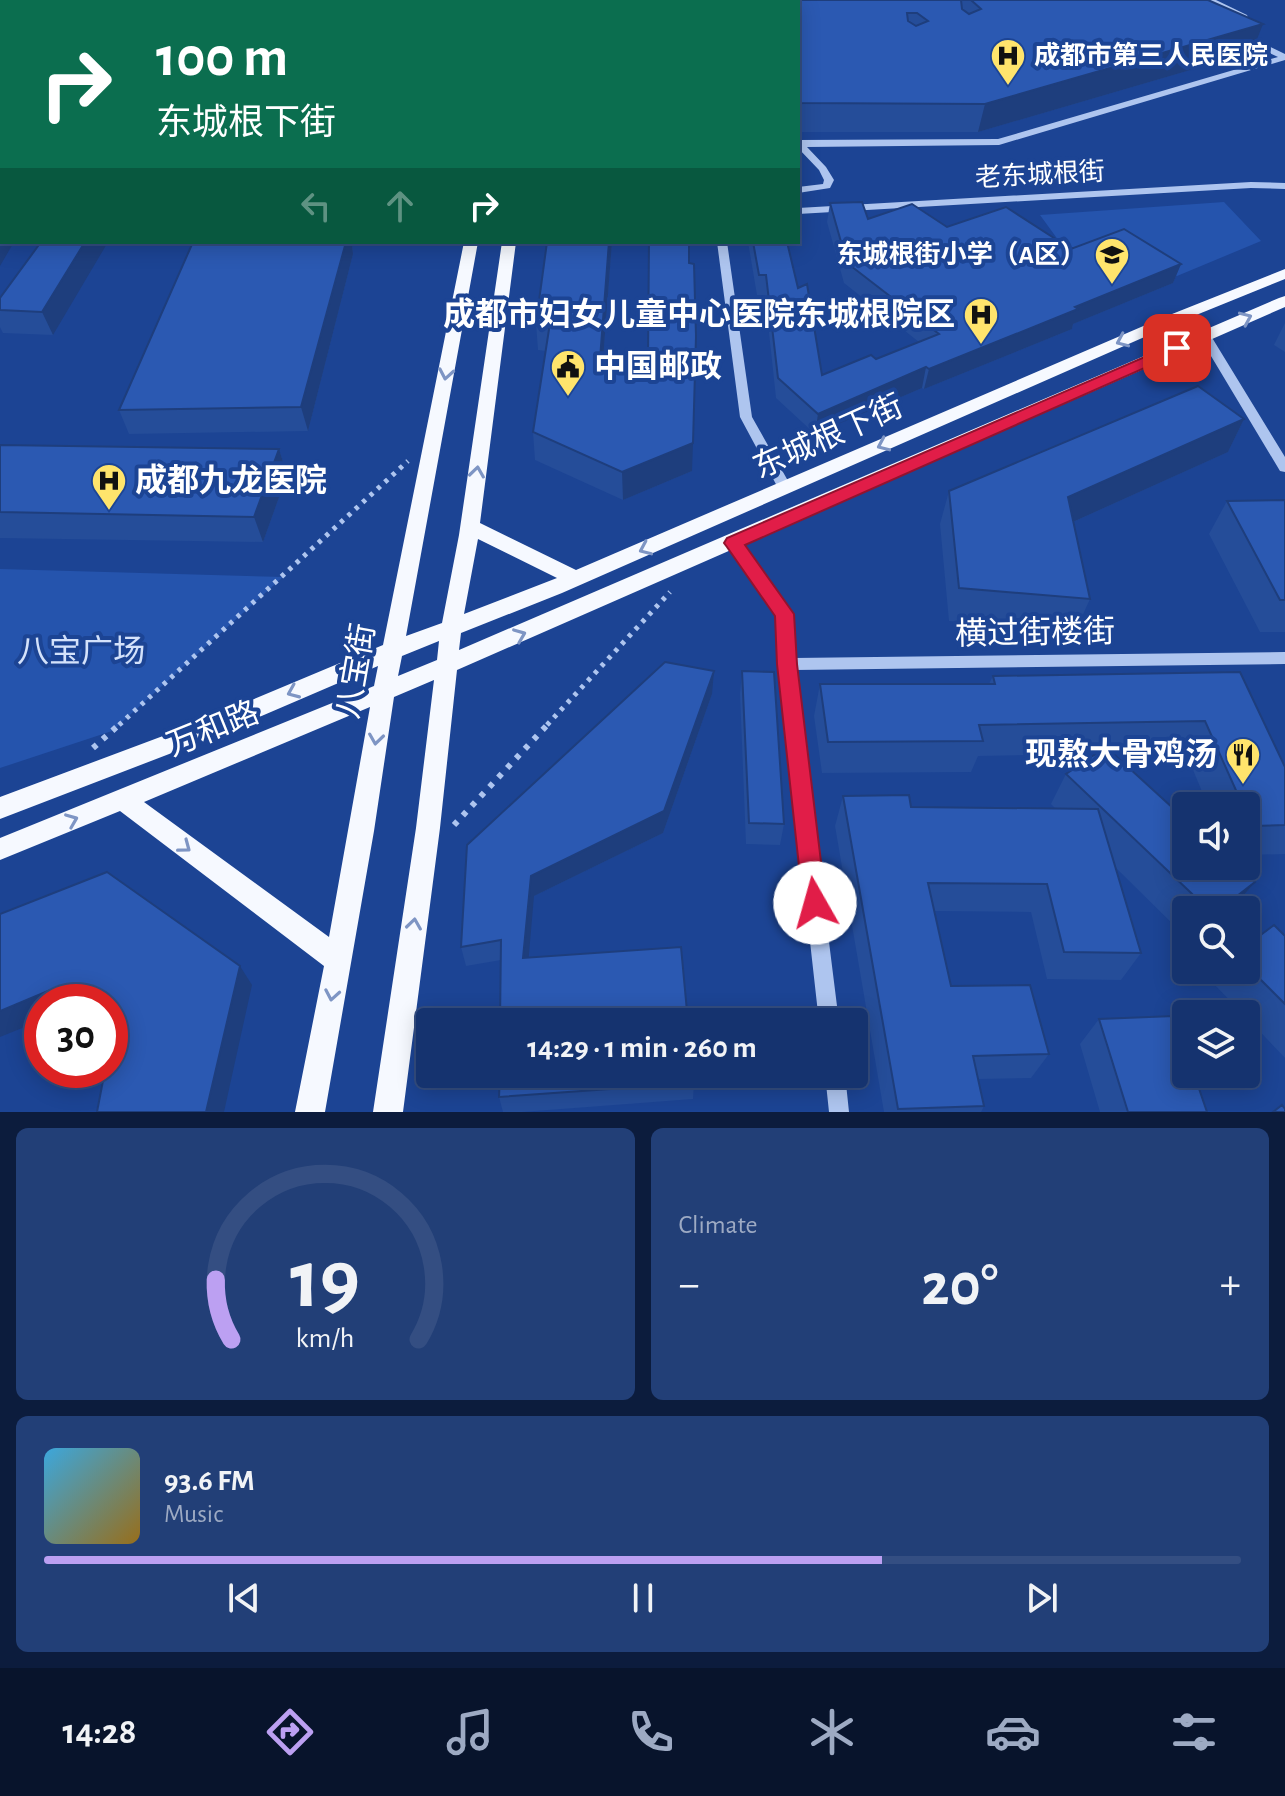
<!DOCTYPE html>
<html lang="en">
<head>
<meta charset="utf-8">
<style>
	:root { --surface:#15336f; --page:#223f77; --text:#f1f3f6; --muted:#9daac3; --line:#344e82; --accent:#bca0f2 }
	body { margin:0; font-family:"Alegreya Sans","Noto Sans SC",sans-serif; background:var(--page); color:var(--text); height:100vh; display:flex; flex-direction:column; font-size:30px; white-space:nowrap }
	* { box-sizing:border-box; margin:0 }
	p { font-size:26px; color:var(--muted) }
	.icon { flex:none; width:44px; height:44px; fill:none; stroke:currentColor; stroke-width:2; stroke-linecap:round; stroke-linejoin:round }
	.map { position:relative; height:1112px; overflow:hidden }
	.details { display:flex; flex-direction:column; gap:16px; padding:16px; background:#0c1c3d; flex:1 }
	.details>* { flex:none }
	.banner { position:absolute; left:0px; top:0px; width:800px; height:244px; box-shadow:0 4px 20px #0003,0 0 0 2px var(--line); background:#0b6e4f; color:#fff; overflow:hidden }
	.fabs { position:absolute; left:1172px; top:792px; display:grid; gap:16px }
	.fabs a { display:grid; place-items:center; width:88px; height:88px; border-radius:8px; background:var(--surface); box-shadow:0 4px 20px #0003,0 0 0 2px var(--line); font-size:40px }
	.speed { position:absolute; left:24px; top:984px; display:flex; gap:16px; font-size:40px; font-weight:700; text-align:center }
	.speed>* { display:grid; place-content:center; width:104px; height:104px; border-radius:50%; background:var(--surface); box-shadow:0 4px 20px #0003,0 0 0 2px var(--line); line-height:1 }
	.speed .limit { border:12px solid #d22; background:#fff; color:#111 }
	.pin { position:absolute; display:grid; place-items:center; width:68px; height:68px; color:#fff; margin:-34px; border-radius:16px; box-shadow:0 4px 12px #0006 }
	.me { position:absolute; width:88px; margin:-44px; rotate:353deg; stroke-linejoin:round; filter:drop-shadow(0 0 6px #0008) }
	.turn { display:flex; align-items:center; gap:28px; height:168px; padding:0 24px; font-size:36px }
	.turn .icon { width:104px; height:104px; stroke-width:2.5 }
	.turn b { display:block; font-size:56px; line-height:68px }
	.lanes { display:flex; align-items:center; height:76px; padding:0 24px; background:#0003; justify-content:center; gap:40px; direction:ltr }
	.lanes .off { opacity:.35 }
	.big { font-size:60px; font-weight:700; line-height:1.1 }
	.details .card { flex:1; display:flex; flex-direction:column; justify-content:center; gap:12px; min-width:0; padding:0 28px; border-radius:12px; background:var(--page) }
	.details .dial { align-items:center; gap:0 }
	.dial svg { height:208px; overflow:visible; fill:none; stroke:var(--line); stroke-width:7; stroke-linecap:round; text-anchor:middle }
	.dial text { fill:var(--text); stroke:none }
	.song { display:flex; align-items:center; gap:24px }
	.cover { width:96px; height:96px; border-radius:12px; background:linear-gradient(135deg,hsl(200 70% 55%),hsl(40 70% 35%)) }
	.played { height:8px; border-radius:4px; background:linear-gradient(90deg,var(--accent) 70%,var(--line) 70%) }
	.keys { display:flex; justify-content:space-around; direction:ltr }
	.heat { display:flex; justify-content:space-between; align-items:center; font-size:44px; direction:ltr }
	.details .tiles { flex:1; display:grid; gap:16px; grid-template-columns:1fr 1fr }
	.card:last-child { grid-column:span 2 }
	.trip { position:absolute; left:416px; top:1008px; width:452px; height:80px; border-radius:8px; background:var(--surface); box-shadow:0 4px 20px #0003,0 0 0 2px var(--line); font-weight:700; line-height:80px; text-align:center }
	.tabs { display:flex; height:128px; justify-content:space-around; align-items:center; background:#08142c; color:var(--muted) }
	.tabs .icon { width:56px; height:56px }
	.tabs .active { color:var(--accent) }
	.tabs b { font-size:36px; color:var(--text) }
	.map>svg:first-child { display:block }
</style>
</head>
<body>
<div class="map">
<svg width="1285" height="1112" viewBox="0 0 1285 1112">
	<rect width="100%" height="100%" fill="#1c4494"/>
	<path fill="#2554ad" d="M1224,202L1261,241L1177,276L1124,243L1064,248L1040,215Z
		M0,569L283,577L112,731L0,768Z"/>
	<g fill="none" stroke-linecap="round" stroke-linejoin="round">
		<path stroke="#aec5ef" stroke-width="5" stroke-dasharray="4 6" stroke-linecap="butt" d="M119,725L408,461
			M547,725L670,592"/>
		<path stroke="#aec5ef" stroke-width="6" stroke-dasharray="5 8" stroke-linecap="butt" d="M93,748L121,723
			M454,825L549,723"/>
		<path fill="#aec5ef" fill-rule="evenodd" d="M164,0H174L176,2H166Z
			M1206,0H1216L1247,15L1250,23L1242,28H1236V24L1242,22L1241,18Z
			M1235,33H1241L1285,54V60L999,145L807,147L826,167L834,180L830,188L798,193V187L823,184L824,180L819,170L798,148V140L998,139L1278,57L1235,37Z
			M1251,182L1285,183V189L1251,188L798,214V208Z
			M717,242H727L752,417L792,488L785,493L778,488L740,417Z
			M1205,333L1211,336L1285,457V472L1280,471L1199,336Z
			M733,538L738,539L791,614L794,658L1285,652V664L795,670L839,1022H819L779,664L777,615L726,543Z
			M825,1074H845L849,1112H829Z"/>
		<path fill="#f6f9ff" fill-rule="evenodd" d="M510,0H520V2H510Z
			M538,0H548V2H538Z
			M464,242H478L406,636L442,623L459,535L502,242H516L480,523L576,570L1162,318L1285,269V279L1174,324L562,593L461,633L459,650L1279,298L1285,296V307L457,670L440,828L403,1112H373L416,828L434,680L394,697L374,831L325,1112H295L324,966L120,811L0,860V838L374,686L378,666L203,741L0,819V797L187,727L383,645ZM478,539L557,578L464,614ZM439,641L437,660L398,676L402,656ZM370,707L329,937L144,802Z"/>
	</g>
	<path fill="#254d99" d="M183,0H447L446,2H187Z
		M731,0H1208L1252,52L978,132H798V2H733Z
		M830,203L868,219L947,227L1071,249L1181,264L1173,283L1073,324L1072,329L924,389L922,388L815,434L776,398L765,295H757L748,242H787L798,288L822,375L876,359L919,342L844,283L827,222Z
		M41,242L53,335L3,333L0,327V298Z
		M612,242L603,359L692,471L623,500L535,460L533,432L546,351L538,350L536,323Z
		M352,245L353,254L308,431L129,434L119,410Z
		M1285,323V352L1274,345Z
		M1244,419L1228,452L1073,522L1090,599L1075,632L949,621L940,524L949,491Z
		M0,445L279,449L287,475L263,542L0,538Z
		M1285,500V632H1260L1209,534L1227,501Z
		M742,671L784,824L780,845L746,844L740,694Z
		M1240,672L1285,767V854L1246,855V806H1208L1186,753L1113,754L1255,882L1231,910H1186V937L1116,868L1141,953L1121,980L1047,979L1031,912L935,911L951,986L1049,1054L1031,1078L978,1079L984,1106L981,1112H884L835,826L843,796L911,807L1055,808L1051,804L1066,774L1096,754L978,756L971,772L822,773L814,716L820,684H989L993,676Z
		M712,694L663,833L534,896L501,960L466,966L461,947Z
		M1285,936V1058L1246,1017V1014H1243L1211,981L1221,970H1246V946Z
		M1099,1019L1207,1112H1100L1080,1044Z
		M694,1083L693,1099L522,1112H503L499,1097Z"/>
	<path fill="#1e3e7d" d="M54,0H80L78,2H52Z
		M1263,24L1252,52L978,132L985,104Z
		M2,222V242H14L0,266V226Z
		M85,242H108L53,335L42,312Z
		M346,242H352V245L353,254L308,431L301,407Z
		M609,242H612L601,386L600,359Z
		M1181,264L1173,283L1073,324L1072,329L924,389L929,369L1075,307Z
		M926,367L922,388L815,434L818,414Z
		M1244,419L1228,452L1055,530L1068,497Z
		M693,443L692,471L623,500L622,472Z
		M279,449L287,475L263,542L254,517Z
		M714,671L712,694L663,833L534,896L527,977L523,958L531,876Z
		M1255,882L1231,910H1219Z
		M240,966L252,985L224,1112H206Z
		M48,991L58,1002H42V1020L0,1037V1011Z"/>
	<path fill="#2b59b2" stroke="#1e3e7d" stroke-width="2" fill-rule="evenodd" d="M0,0H54L52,2H2V222L0,226Z
		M243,0H439L438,2H251Z
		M609,0H685V2H609Z
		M735,0H1208L1263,24L985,104L798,103V2H733ZM961,0H971L981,9L969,14L962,9ZM907,13H917L928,21L916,26L908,21Z
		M862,202L868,219L912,204L947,227L1006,207L1071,249L1124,229L1181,264L1075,307L1078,309L929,369L926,367L818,414L778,378L766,275H759L753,242H787L798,288L807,284L822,375L871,355L876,359L939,334L847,263L830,203Z
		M41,242H85L42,312L0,310V298Z
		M193,242H346L301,407L119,410Z
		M547,242H609L600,359L648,360L649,242H689V263L694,264L696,336L693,443L622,472L533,432L550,323H536Z
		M1198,386L1244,419L1068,497L1090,599L959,588L949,491Z
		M0,445L279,449L254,517L0,512Z
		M1285,500V600H1280L1227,501Z
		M665,662L714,671L664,811L531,876L523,958L681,947L688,1022H500L501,940L461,947L467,845Z
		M742,671L774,672L784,824L749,823Z
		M1240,672L1285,767V825L1251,826L1246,814V806H1243L1205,721L979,725L983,741L828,742L820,684H995L993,676Z
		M1106,747L1186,820V866H1237L1255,882L1219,910H1209L1066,774Z
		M909,795L911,807L1098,809L1141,953L1064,952L1047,884L928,883L951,986L1030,985L1049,1054L973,1056L984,1106L898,1109L843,796Z
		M107,872L240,966L206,1112H97L105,1070H110V1002H49L48,991L0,1011V914Z
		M1274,925L1285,936V1004L1246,965V946Z
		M1174,1016L1186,1051V1074H1194L1207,1112H1128L1099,1019Z
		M500,1074H693L694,1083L499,1097Z
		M1282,1105L1285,1109V1112H1273Z"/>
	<defs><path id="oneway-chevron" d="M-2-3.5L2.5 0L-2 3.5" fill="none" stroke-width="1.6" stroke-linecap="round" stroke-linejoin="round" transform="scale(2)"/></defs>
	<g stroke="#7e95c4">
		<use href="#oneway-chevron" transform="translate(1246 318) rotate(-24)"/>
		<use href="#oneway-chevron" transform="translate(1122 341) rotate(156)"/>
		<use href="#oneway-chevron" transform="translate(446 374) rotate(100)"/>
		<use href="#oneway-chevron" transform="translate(883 445) rotate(156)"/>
		<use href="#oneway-chevron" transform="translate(477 472) rotate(-82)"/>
		<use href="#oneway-chevron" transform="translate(645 549) rotate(156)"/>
		<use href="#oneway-chevron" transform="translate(520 635) rotate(-22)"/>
		<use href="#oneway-chevron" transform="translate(293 692) rotate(157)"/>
		<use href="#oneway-chevron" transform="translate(376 739) rotate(98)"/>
		<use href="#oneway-chevron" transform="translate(72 820) rotate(-22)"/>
		<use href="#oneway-chevron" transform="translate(185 847) rotate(37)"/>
		<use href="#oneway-chevron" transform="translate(414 924) rotate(-82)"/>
		<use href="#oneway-chevron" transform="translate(332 995) rotate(100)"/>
	</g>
	<path fill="#e11d48" stroke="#92132f" stroke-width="2" d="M1177,343L1185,348L1183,351L745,545L794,614L797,664L826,903L823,911L815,914L806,911L803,903L777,664L775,616L727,547L724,543L727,538Z"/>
	<defs>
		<symbol id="hospital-pin" viewBox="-11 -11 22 30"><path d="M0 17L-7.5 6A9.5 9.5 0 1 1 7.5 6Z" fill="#ffe46c" stroke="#1c4494"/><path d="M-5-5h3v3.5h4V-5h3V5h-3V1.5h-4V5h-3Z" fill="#111"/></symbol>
		<symbol id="school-pin" viewBox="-11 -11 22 30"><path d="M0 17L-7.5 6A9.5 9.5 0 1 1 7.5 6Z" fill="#ffe46c" stroke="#1c4494"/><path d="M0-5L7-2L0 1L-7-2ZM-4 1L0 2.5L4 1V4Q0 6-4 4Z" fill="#111"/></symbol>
		<symbol id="civic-pin" viewBox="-11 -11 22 30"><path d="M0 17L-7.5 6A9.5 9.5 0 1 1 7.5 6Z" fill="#ffe46c" stroke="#1c4494"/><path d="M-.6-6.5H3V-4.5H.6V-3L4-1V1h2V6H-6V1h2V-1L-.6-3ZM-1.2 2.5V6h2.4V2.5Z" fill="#111"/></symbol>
		<symbol id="restaurant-pin" viewBox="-11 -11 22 30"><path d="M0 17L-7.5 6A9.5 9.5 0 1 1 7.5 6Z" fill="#ffe46c" stroke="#1c4494"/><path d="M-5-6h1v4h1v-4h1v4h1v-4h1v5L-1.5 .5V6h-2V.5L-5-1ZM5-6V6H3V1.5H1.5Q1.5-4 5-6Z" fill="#111"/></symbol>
	</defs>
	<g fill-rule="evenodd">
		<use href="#hospital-pin" x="988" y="36" width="40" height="54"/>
		<use href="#school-pin" x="1092" y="235" width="40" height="54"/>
		<use href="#hospital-pin" x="961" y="295" width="40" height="54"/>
		<use href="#civic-pin" x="548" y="347" width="40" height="54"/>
		<use href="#hospital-pin" x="89" y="461" width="40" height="54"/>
		<use href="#restaurant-pin" x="1223" y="735" width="40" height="54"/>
	</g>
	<g text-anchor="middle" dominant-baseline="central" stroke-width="8" stroke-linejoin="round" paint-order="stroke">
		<g font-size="26" font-weight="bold" fill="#fff" stroke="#1c4494" text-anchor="start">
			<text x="1034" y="56">成都市第三人民医院</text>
			<text x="1086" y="255" text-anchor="end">东城根街小学（A区）</text>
		</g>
		<g font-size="26" fill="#fff" stroke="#1c4494">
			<text transform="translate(1040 175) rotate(-3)">老东城根街</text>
		</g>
		<g font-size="32" font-weight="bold" fill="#fff" stroke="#1c4494" text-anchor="end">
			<text x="955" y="315">成都市妇女儿童中心医院东城根院区</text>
			<text x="594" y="367" text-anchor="start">中国邮政</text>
			<text x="135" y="481" text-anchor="start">成都九龙医院</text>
			<text x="1217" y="755">现熬大骨鸡汤</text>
		</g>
		<g font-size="32" fill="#fff" stroke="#1c4494">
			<text transform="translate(828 437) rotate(-24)">东城根下街</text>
			<text transform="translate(1035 633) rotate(-1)">横过街楼街</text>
			<text transform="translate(356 671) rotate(-80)">八宝街</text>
			<text transform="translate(213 729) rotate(-22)">万和路</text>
		</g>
		<g font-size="32" fill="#d4e2fb" stroke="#1c4494">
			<text x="81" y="652">八宝广场</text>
		</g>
	</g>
</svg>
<div class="fabs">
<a><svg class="icon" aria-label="sound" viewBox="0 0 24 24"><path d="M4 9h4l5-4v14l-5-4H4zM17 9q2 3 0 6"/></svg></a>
<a><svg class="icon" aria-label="search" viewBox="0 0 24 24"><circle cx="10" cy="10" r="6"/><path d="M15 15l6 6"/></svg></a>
<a><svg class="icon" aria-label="layers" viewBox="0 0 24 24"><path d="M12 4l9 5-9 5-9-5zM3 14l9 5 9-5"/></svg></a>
</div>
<div class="speed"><div class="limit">30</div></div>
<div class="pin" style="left:1177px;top:348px;background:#d93025"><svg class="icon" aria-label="arrive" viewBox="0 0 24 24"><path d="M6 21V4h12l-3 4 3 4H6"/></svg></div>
<svg class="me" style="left:815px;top:903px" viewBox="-20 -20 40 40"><circle r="19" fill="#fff"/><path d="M0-13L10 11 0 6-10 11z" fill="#e11d48"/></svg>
<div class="trip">14:29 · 1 min · 260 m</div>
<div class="banner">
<div class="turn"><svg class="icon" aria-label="right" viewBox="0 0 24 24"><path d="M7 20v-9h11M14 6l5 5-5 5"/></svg><div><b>100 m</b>东城根下街</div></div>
<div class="lanes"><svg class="icon off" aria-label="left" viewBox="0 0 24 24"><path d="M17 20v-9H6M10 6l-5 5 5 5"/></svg><svg class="icon off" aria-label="ahead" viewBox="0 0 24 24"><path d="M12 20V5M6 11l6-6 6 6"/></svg><svg class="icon" aria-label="right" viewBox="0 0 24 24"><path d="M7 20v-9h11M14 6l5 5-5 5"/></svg></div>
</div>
</div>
<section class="details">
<div class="tiles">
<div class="card dial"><svg viewBox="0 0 100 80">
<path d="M14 69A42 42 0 1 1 86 69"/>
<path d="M14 69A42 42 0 0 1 8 46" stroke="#bca0f2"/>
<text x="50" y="56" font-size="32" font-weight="700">19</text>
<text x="50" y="72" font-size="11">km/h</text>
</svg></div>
<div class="card"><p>Climate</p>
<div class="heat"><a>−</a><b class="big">20°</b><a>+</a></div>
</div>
<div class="card">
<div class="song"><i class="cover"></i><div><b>93.6 FM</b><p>Music</p></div></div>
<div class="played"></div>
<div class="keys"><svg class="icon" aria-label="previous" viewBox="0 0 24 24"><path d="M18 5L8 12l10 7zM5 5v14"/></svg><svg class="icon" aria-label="pause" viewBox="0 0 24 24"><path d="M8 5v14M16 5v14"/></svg><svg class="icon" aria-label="next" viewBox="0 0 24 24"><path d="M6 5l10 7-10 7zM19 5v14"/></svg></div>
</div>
</div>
</section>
<nav class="tabs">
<b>14:28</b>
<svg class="icon active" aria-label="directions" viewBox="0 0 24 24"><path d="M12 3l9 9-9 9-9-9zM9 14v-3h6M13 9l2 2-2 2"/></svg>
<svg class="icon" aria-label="music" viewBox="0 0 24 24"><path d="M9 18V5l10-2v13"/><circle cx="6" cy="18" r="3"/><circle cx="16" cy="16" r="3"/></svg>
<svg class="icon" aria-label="phone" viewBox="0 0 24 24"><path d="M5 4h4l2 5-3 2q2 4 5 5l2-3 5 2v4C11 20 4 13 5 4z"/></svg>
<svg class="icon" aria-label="climate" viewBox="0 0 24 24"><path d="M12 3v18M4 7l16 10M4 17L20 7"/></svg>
<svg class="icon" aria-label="car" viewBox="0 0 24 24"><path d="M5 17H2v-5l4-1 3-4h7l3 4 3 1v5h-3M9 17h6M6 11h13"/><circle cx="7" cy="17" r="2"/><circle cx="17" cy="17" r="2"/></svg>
<svg class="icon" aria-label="filters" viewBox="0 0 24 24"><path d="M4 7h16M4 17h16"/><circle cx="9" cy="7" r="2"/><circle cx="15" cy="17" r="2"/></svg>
</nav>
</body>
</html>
